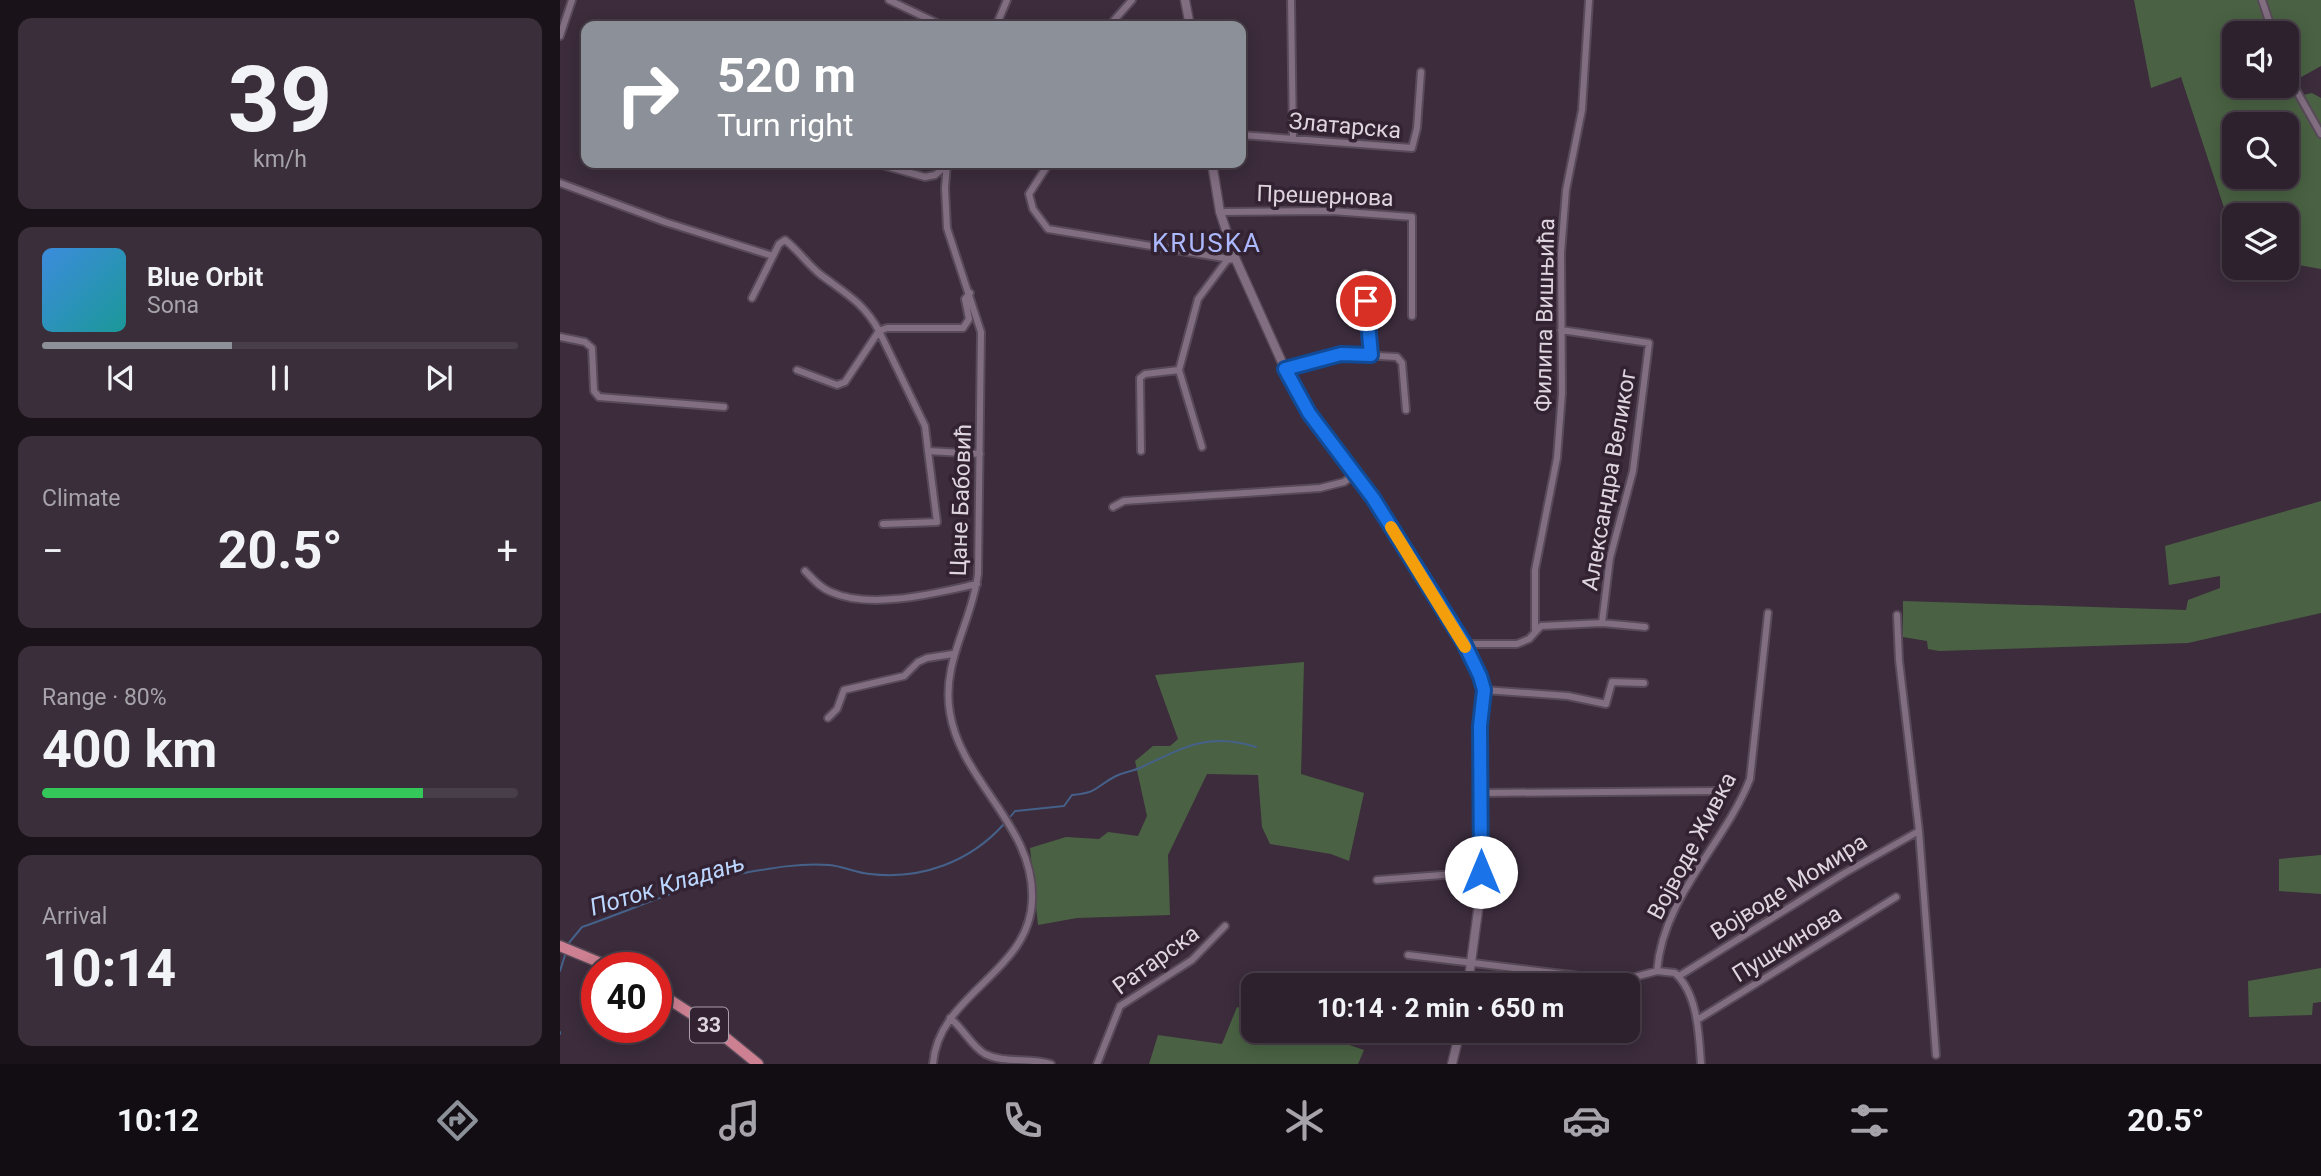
<!DOCTYPE html>
<html lang="en">
<head>
<meta charset="utf-8">
<style>
	:root { --surface:#2d212d; --page:#392e39; --text:#f1f3f6; --muted:#a7a3aa; --line:#483e49; --accent:#8c9099 }
	body { margin:0; font-family:Roboto,sans-serif; background:var(--page); color:var(--text); height:100vh; display:flex; flex-direction:column; font-size:26px; white-space:nowrap }
	* { box-sizing:border-box; margin:0 }
	p { font-size:23px; color:var(--muted) }
	.icon { flex:none; width:38px; height:38px; fill:none; stroke:currentColor; stroke-width:2; stroke-linecap:round; stroke-linejoin:round }
	.map { position:relative; flex:1; overflow:hidden }
	.details { display:flex; flex-direction:column; gap:18px; padding:18px; background:#191219; width:560px }
	.details>* { flex:none }
	.guide { position:absolute; left:21px; top:21px; width:665px; height:147px; border-radius:14px; box-shadow:0 4px 18px #0003,0 0 0 2px var(--line); background:#8c9099; color:#fff; overflow:hidden }
	.buttons { position:absolute; left:1662px; top:21px; display:grid; gap:14px }
	.buttons a { display:grid; place-items:center; width:77px; height:77px; border-radius:14px; background:var(--surface); box-shadow:0 4px 18px #0003,0 0 0 2px var(--line); font-size:35px }
	.speed { position:absolute; left:21px; top:952px; display:flex; gap:14px; font-size:35px; font-weight:700; text-align:center }
	.speed>* { display:grid; place-content:center; width:91px; height:91px; border-radius:50%; background:var(--surface); box-shadow:0 4px 18px #0003,0 0 0 2px var(--line); line-height:1 }
	.speed .limit { border:10px solid #d22; background:#fff; color:#111 }
	.pin { position:absolute; display:grid; place-items:center; width:60px; height:60px; color:#fff; margin:-30px; border:4px solid #fff; border-radius:50%; box-shadow:0 2px 7px #0007 }
	.me { position:absolute; width:77px; margin:-38px; rotate:0deg; stroke-linejoin:round; filter:drop-shadow(0 0 5px #0008) }
	.turn { display:flex; align-items:center; gap:24px; height:147px; padding:0 21px; font-size:32px }
	.turn .icon { width:91px; height:91px; stroke-width:2.5 }
	.turn b { display:block; font-size:49px; line-height:60px }
	.big { font-size:52px; font-weight:700; line-height:1.1 }
	.details .tile { flex:1; display:flex; flex-direction:column; justify-content:center; gap:10px; min-width:0; padding:0 24px; border-radius:14px; background:var(--page) }
	.details .dial { align-items:center; gap:0 }
	.dial b { font-size:91px; line-height:1 }
	.song { display:flex; align-items:center; gap:21px }
	.cover { width:84px; height:84px; border-radius:10px; background:linear-gradient(135deg,hsl(210 70% 55%),hsl(180 70% 35%)) }
	.played { height:7px; border-radius:4px; background:linear-gradient(90deg,var(--accent) 40%,var(--line) 40%) }
	.keys { display:flex; justify-content:space-around; direction:ltr }
	.heat { display:flex; justify-content:space-between; align-items:center; font-size:38px; direction:ltr }
	.charge { height:10px; border-radius:5px; background:linear-gradient(90deg,#34c759 80%,var(--line) 0) }
	.trip { position:absolute; left:681px; top:973px; width:399px; height:70px; border-radius:14px; background:var(--surface); box-shadow:0 4px 18px #0003,0 0 0 2px var(--line); font-weight:700; line-height:70px; text-align:center }
	.tab-bar { display:flex; height:112px; justify-content:space-around; align-items:center; background:#120d12; color:var(--muted) }
	.tab-bar .icon { width:49px; height:49px }
	.tab-bar .current { color:var(--accent) }
	.tab-bar b { font-size:32px; color:var(--text) }
	main { display:flex; flex:1; min-height:0 }
	.map>svg:first-child { display:block }
</style>
</head>
<body>
<main>
<section class="details">
<div class="tile dial"><b>39</b><p>km/h</p></div>
<div class="tile">
<div class="song"><i class="cover"></i><div><b>Blue Orbit</b><p>Sona</p></div></div>
<div class="played"></div>
<div class="keys"><svg class="icon" aria-label="previous" viewBox="0 0 24 24"><path d="M18 5L8 12l10 7zM5 5v14"/></svg><svg class="icon" aria-label="pause" viewBox="0 0 24 24"><path d="M8 5v14M16 5v14"/></svg><svg class="icon" aria-label="next" viewBox="0 0 24 24"><path d="M6 5l10 7-10 7zM19 5v14"/></svg></div>
</div>
<div class="tile"><p>Climate</p>
<div class="heat"><a>−</a><b class="big">20.5°</b><a>+</a></div>
</div>
<div class="tile"><p>Range · 80%</p><b class="big">400 km</b><div class="charge"></div></div>
<div class="tile"><p>Arrival</p><b class="big">10:14</b></div>
</section>
<div class="map">
<svg width="1761" height="1064" viewBox="0 0 1761 1064">
	<rect width="100%" height="100%" fill="#3c2c3c"/>
	<path fill="#4a6243" fill-rule="evenodd" d="M1574,0H1761V66L1736,80L1743,95L1752,93L1761,98V269L1727,263V215H1675V241L1621,77L1591,88ZM1675,33H1727V86H1675ZM1675,124H1727V177H1675Z
		M1761,501V613L1628,643L1379,651L1368,649L1367,641L1343,637V601L1626,610L1628,600L1660,588V576L1609,585L1605,546Z
		M744,662L741,774L804,793L789,861L771,854L710,844L702,827L698,775L647,774L608,855L610,915L517,918L478,925L470,848L506,837L539,839L548,832L578,836L587,816L575,761L593,746H610L618,739L595,675Z
		M1761,855V894L1719,891V859Z
		M1761,968V1002L1753,1003L1752,1015L1689,1017L1688,981Z
		M677,1007L693,1012V1031H748L804,1050L798,1064H589L598,1035L662,1044Z"/>
	<g fill="none" stroke-linecap="round" stroke-linejoin="round">
		<path stroke="#456189" stroke-width="2" d="M451,816L455,811L504,806L512,795C541,792 534,787 556,776C564,772 574,771 582,767C624,747 649,732 696,747
			M8,944L22,927C75,909 129,883 184,873C212,868 240,863 269,865C283,866 296,873 310,874C361,880 410,862 444,824
			M0,971L6,952
			M0,1032V1034"/>
		<defs>
			<path id="minor" d="M329,0L383,26
				M731,0L733,139
				M1702,0L1713,33
				M436,26L447,0
				M549,26L572,0
				M0,36L12,0
				M1727,74L1761,134
				M681,135L852,148L857,128L861,72
				M315,163L365,177L375,175L387,165
				M489,163L469,194L473,209L488,229L676,260
				M0,183L105,222L213,256
				M660,212L772,211L852,217V316
				M805,274L811,355
				M410,293L405,299L409,319L403,328H327L319,331L365,426L368,451L420,454
				M192,298L219,244L225,240C238,250 248,265 261,275C285,293 304,303 319,331L285,382L277,385L237,370
				M0,337L25,342L32,348L34,391L39,397L164,407
				M725,369L781,354L837,357L842,363L846,410
				M642,447L619,370L638,299L668,259
				M581,451L580,378L585,374L619,370
				M553,507L564,501L760,488L784,482L795,474
				M323,524L377,522L368,451
				M245,571C253,579 260,588 271,592C311,610 376,593 417,584
				M1337,615L1339,660L1359,831L1376,1055
				M1042,623L1085,627
				M975,630V570L997,458L1002,393L1001,253L1006,190L1022,110L1029,0
				M904,644H957L969,639L981,626L1042,623L1050,558L1073,471L1089,343L1001,330
				M924,690L1008,696L1046,704L1052,682L1084,683
				M268,718L277,709L284,690L344,676L358,662L367,658L393,654
				M921,793L1155,791
				M817,880L921,872
				M848,955L1060,981L1097,971L1115,973C1138,994 1139,1035 1141,1064
				M1097,971C1103,896 1164,845 1190,779L1208,613
				M1119,976L1283,874L1359,831
				M390,1018C403,1028 411,1046 425,1054C445,1064 469,1057 491,1064
				M1137,1020L1336,897
				M373,1064C378,994 469,973 472,901C476,827 401,782 390,713C381,662 412,623 418,574L421,332L387,228L385,188L387,163
				M537,1064L560,1006L632,960L665,926"/>
			<path id="tertiary" d="M625,0L630,26
				M652,163L660,212L676,260L725,369L749,413L813,498L904,644L920,676L924,690L920,726L921,888L908,985
				M892,1064L900,1031"/>
			<path id="primary" d="M0,946L53,968
				M96,991L155,1029L198,1064"/>
		</defs>
		<use href="#minor" stroke="#584a58" stroke-width="10"/>
		<use href="#tertiary" stroke="#584a58" stroke-width="11"/>
		<use href="#primary" stroke="#584a58" stroke-width="13"/>
		<use href="#minor" stroke="#816e81" stroke-width="6"/>
		<use href="#tertiary" stroke="#816e81" stroke-width="8"/>
		<use href="#primary" stroke="#cc8091" stroke-width="10"/>
	</g>
	<g fill="none" stroke-linecap="round" stroke-linejoin="round">
		<defs>
			<path id="route" d="M806,301L811,355L781,354L725,369L749,413L813,498L904,643L920,676L924,690L920,726L921,872"/>
		</defs>
		<use href="#route" stroke="#114b97" stroke-width="18"/>
		<use href="#route" stroke="#1a73e8" stroke-width="12"/>
		<path stroke="#f59e0b" stroke-width="12" d="M831,527L905,647"/>
	</g>
	<g text-anchor="middle" dominant-baseline="central" stroke-width="7" stroke-linejoin="round" paint-order="stroke">
		<rect fill="#322232" stroke="#ab9fab" stroke-width="2" x="130" y="1007.5" width="38" height="35" rx="5"/>
		<g font-size="21" font-weight="bold" fill="#dfd5df">
			<text x="149" y="1025">33</text>
		</g>
		<g font-size="23" fill="#dfd5df" stroke="#322232">
			<text transform="translate(785 126) rotate(5)">Златарска</text>
			<text transform="translate(765 196) rotate(2)">Прешернова</text>
			<text transform="translate(985 315) rotate(-89)">Филипа Вишњића</text>
			<text transform="translate(1049 480) rotate(-80)">Александра Великог</text>
			<text transform="translate(401 500) rotate(-88)">Цане Бабовић</text>
			<text transform="translate(1132 846) rotate(-62)">Војводе Живка</text>
			<text transform="translate(1229 887) rotate(-32)">Војводе Момира</text>
			<text transform="translate(1227 944) rotate(-32)">Пушкинова</text>
			<text transform="translate(596 960) rotate(-36)">Ратарска</text>
		</g>
		<g font-size="24" font-style="italic" fill="#bcd7ff" stroke="#322232">
			<text transform="translate(107 885) rotate(-17)">Поток Кладањ</text>
		</g>
		<g font-size="26" letter-spacing="2" fill="#acb9ff" stroke="#322232">
			<text x="647" y="243">KRUSKA</text>
		</g>
	</g>
</svg>
<div class="buttons">
<a><svg class="icon" aria-label="sound" viewBox="0 0 24 24"><path d="M4 9h4l5-4v14l-5-4H4zM17 9q2 3 0 6"/></svg></a>
<a><svg class="icon" aria-label="search" viewBox="0 0 24 24"><circle cx="10" cy="10" r="6"/><path d="M15 15l6 6"/></svg></a>
<a><svg class="icon" aria-label="layers" viewBox="0 0 24 24"><path d="M12 4l9 5-9 5-9-5zM3 14l9 5 9-5"/></svg></a>
</div>
<div class="speed"><div class="limit">40</div></div>
<div class="pin" style="left:806px;top:301px;background:#d93025"><svg class="icon" aria-label="arrive" viewBox="0 0 24 24"><path d="M6 21V4h12l-3 4 3 4H6"/></svg></div>
<svg class="me" style="left:921px;top:872px" viewBox="-20 -20 40 40"><circle r="19" fill="#fff"/><path d="M0-13L10 11 0 6-10 11z" fill="#1a73e8"/></svg>
<div class="trip">10:14 · 2 min · 650 m</div>
<div class="guide">
<div class="turn"><svg class="icon" aria-label="right" viewBox="0 0 24 24"><path d="M7 20v-9h11M14 6l5 5-5 5"/></svg><div><b>520 m</b>Turn right</div></div>
</div>
</div>
</main>
<nav class="tab-bar">
<b>10:12</b>
<svg class="icon current" aria-label="directions" viewBox="0 0 24 24"><path d="M12 3l9 9-9 9-9-9zM9 14v-3h6M13 9l2 2-2 2"/></svg>
<svg class="icon" aria-label="music" viewBox="0 0 24 24"><path d="M9 18V5l10-2v13"/><circle cx="6" cy="18" r="3"/><circle cx="16" cy="16" r="3"/></svg>
<svg class="icon" aria-label="phone" viewBox="0 0 24 24"><path d="M5 4h4l2 5-3 2q2 4 5 5l2-3 5 2v4C11 20 4 13 5 4z"/></svg>
<svg class="icon" aria-label="climate" viewBox="0 0 24 24"><path d="M12 3v18M4 7l16 10M4 17L20 7"/></svg>
<svg class="icon" aria-label="car" viewBox="0 0 24 24"><path d="M5 17H2v-5l4-1 3-4h7l3 4 3 1v5h-3M9 17h6M6 11h13"/><circle cx="7" cy="17" r="2"/><circle cx="17" cy="17" r="2"/></svg>
<svg class="icon" aria-label="filters" viewBox="0 0 24 24"><path d="M4 7h16M4 17h16"/><circle cx="9" cy="7" r="2"/><circle cx="15" cy="17" r="2"/></svg>
<b>20.5°</b>
</nav>
</body>
</html>
